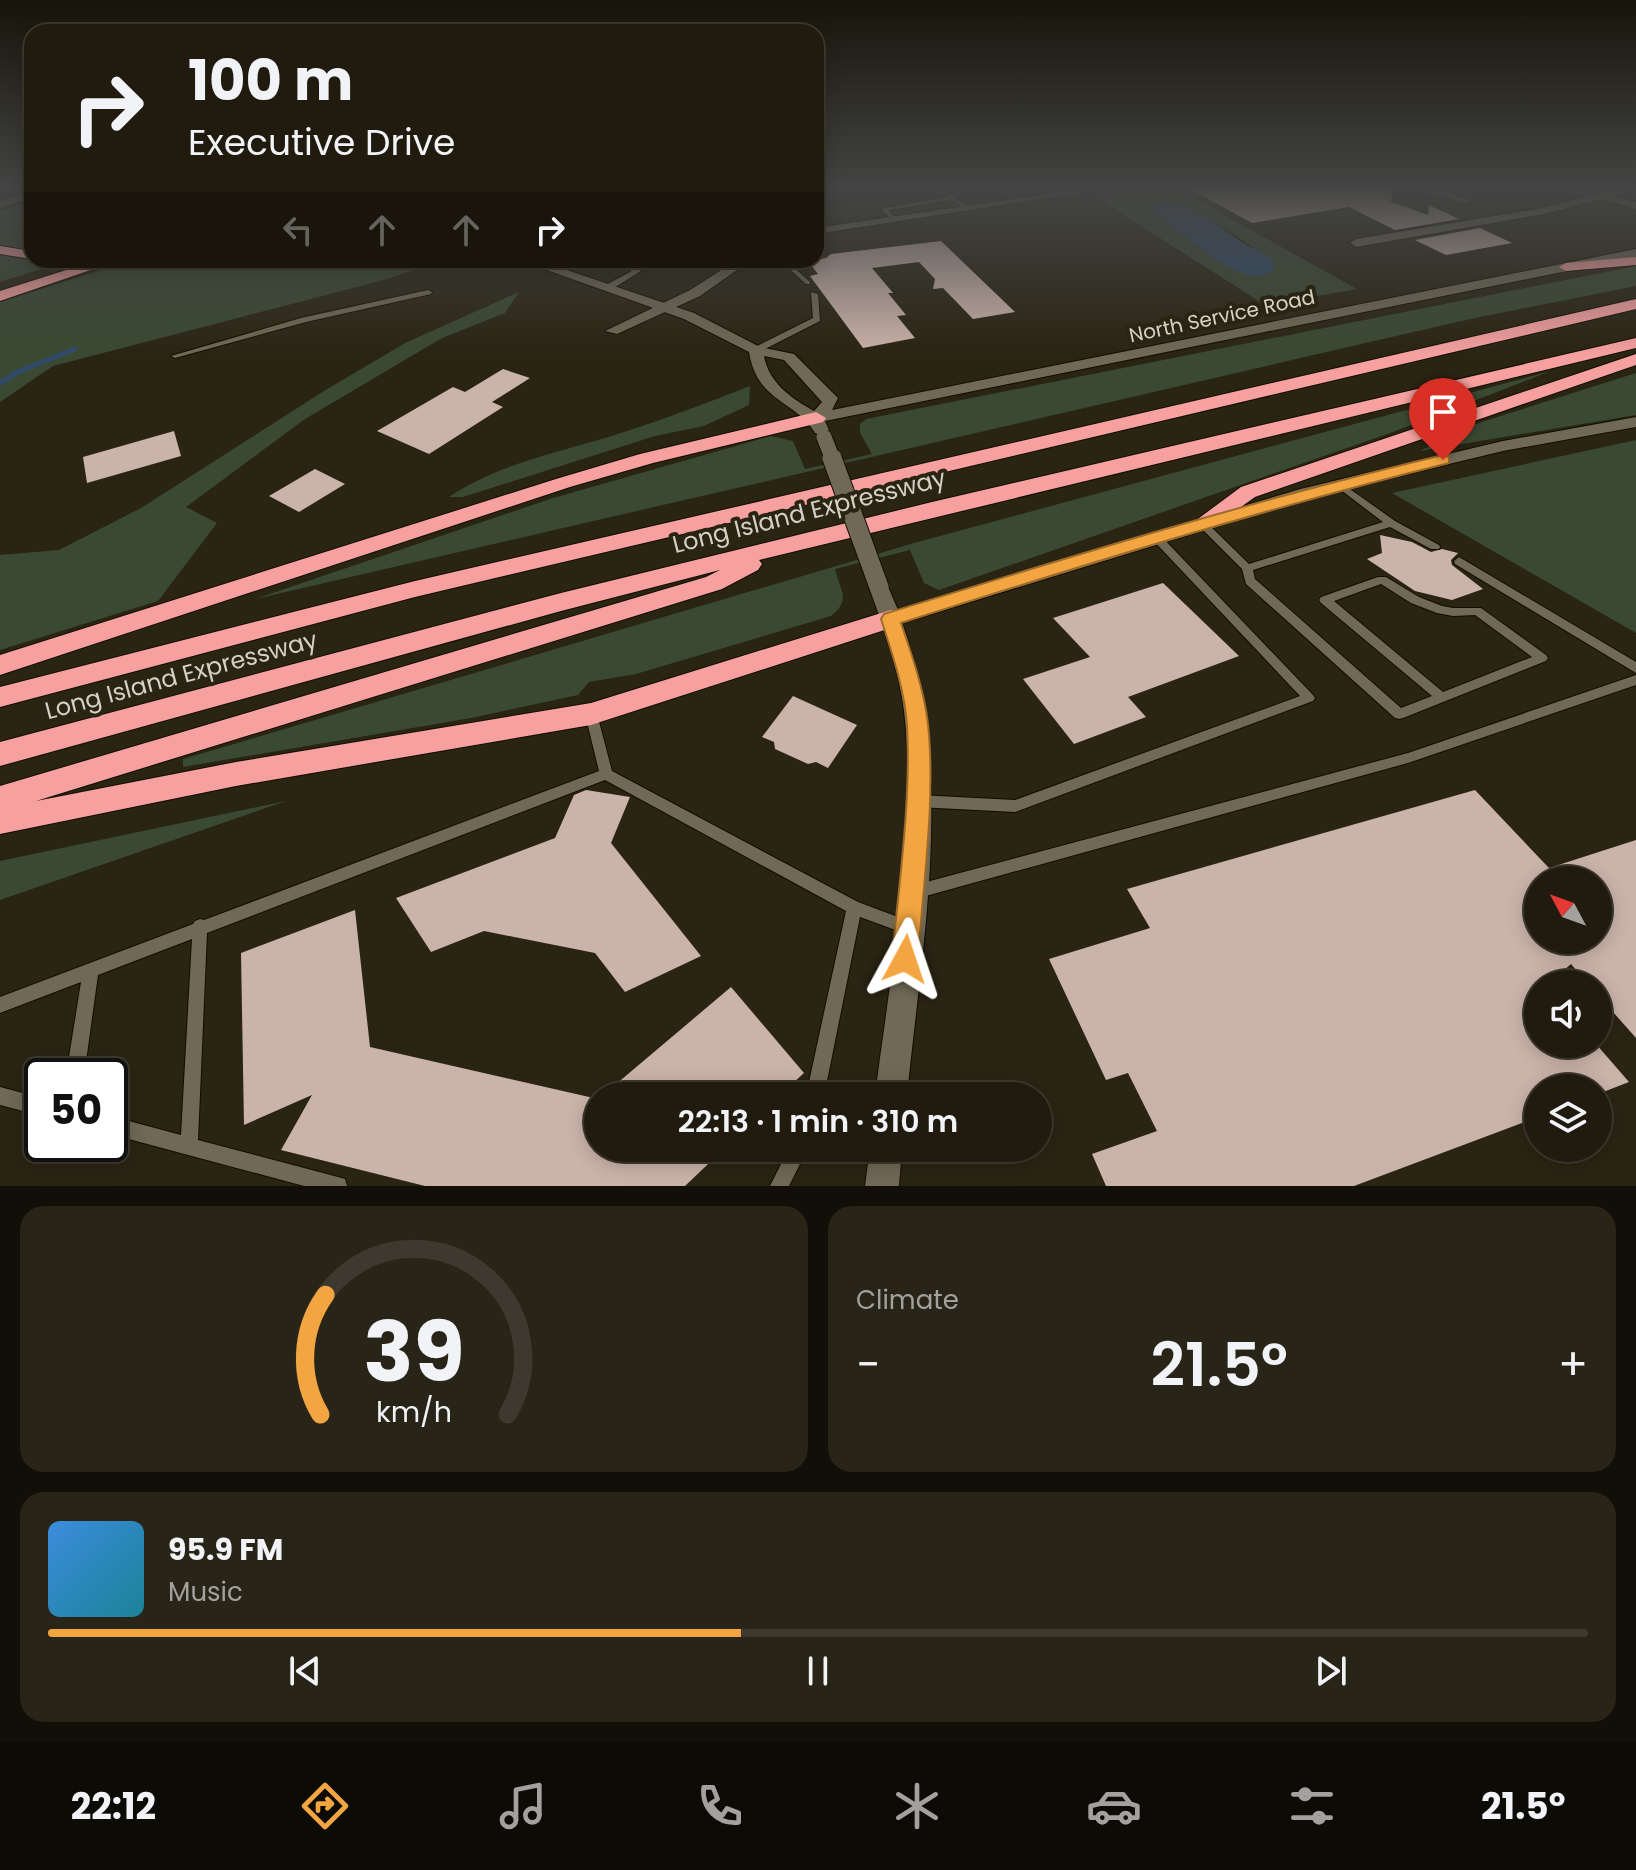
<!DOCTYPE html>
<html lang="en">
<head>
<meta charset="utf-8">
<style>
	:root { --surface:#201b0e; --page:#282417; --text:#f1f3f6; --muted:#a2a19e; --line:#3d392e; --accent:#f2a540 }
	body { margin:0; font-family:Poppins,sans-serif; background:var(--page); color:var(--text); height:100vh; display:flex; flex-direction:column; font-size:30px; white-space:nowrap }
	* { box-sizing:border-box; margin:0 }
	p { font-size:26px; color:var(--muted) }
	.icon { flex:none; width:44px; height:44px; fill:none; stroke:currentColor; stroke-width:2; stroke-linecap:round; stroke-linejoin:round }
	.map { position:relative; height:1186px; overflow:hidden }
	.panel { display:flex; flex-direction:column; gap:20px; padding:20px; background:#120f08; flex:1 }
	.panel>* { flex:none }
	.guide { position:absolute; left:24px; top:24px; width:800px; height:244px; border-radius:24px; box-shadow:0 4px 20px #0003,0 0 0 2px var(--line); background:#201b0e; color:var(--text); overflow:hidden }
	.needle { width:52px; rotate:311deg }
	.tools { position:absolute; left:1524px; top:866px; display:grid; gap:16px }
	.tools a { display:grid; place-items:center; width:88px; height:88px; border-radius:50%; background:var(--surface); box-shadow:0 4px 20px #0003,0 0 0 2px var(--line); font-size:40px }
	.speed { position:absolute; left:24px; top:1058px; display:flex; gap:16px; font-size:40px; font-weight:700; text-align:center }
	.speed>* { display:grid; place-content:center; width:104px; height:104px; border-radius:50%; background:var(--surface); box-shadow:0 4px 20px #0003,0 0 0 2px var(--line); line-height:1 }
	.speed .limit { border:4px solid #111; border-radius:12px; background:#fff; color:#111 }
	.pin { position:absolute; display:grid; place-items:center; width:68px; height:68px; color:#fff; margin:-82px -34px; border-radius:50% 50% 50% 0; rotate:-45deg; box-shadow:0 0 8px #0007 }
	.pin .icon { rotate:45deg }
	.me { position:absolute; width:88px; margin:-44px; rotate:5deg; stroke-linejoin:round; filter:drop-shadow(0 0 6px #0008) }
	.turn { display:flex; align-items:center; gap:28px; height:168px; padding:0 32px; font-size:36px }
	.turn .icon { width:104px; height:104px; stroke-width:2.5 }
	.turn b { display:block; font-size:56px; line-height:68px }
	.lanes { display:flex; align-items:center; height:76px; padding:0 32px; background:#0003; justify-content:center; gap:40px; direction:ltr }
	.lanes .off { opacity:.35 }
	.big { font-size:60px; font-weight:600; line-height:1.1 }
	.panel .tile { flex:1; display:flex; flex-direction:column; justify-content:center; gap:12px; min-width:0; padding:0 28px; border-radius:24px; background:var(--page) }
	.panel .dial { align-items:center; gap:0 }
	.dial svg { height:208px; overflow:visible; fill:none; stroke:var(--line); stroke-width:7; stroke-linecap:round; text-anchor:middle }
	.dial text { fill:var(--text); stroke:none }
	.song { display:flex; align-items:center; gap:24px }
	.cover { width:96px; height:96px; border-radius:12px; background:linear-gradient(135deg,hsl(210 70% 55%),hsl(190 70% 35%)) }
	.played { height:8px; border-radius:4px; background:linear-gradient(90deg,var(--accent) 45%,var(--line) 45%) }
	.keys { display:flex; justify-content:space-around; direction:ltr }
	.heat { display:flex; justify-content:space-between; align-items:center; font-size:44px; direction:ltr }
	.panel .tiles { flex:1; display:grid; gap:20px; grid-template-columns:1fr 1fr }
	.tile:last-child { grid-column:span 2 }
	.trip { position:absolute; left:584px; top:1082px; width:468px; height:80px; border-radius:40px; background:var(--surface); box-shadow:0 4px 20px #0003,0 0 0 2px var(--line); font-weight:600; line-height:80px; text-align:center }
	.menu { display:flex; height:128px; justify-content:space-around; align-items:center; background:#0d0b06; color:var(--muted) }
	.menu .icon { width:56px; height:56px }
	.menu .on { color:var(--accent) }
	.menu b { font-size:36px; color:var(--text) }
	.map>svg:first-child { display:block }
</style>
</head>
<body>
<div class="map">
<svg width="1636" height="1186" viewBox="0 0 1636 1186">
	<rect width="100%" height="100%" fill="#2a2413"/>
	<path fill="#3a4932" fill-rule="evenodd" d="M1132,190H1179L1357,289L1265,305L1094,196ZM1172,203C1205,218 1253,239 1274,269C1252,297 1175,228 1155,214Z
		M32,199V253L0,245V211Z
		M0,255L32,260H70L0,282Z
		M133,260H441L391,278L53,366L0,402V302Z
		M1636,266V286L1470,319L255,599L553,498L771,436L793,441L805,469L872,454L860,433V424L866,419Z
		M519,292L505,313L442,338L305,419L186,507L217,523L158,601L0,650V555L59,550L141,508L324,391L405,343Z
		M1551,371L1393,432L939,590L924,583L910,550L835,569C840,591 852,599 831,616L636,674L589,682L578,695L471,718L183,767V759L914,543Z
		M1636,373V415L1420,451L1463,428Z
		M750,386L749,405L704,426L655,436L463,497H449C497,465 551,454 605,438C654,423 702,405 750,386Z
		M1636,440V633L1392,493Z
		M286,801L0,900V861Z"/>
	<path fill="#304b6a" d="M1160,202C1190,203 1216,225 1240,241C1251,248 1262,252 1273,260L1274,269C1250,299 1177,227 1155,214L1153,206Z"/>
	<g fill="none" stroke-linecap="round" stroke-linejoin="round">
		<path stroke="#304b6a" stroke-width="5" d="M0,383L20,371L75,349"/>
	</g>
	<path fill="#cab3aa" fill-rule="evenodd" d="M1192,190H1391L1392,200L1389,201L1428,215L1429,205L1459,219L1395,230L1349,207L1252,223Z
		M1480,228L1512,243L1446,255L1415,240Z
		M941,241L1015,312L973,319L943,288L933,289L935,279L919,262L872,268L893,293H888L906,315L897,316L915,338L863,348L810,276L818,274L808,261L826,258L831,254Z
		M503,369L530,378L492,402L503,407L429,454L377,431L453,387L465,392Z
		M174,431L181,456L87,483L83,457Z
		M315,469L345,484L299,512L269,496Z
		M1380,535L1412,542L1431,552L1442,549L1458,553L1451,560L1452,565L1483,589L1452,600L1415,591L1367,559L1382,553Z
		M1163,583L1239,656L1128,697L1146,717L1074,744L1023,679L1090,657L1053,618Z
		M793,696L857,725L828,768L816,762L808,764L775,749L774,742L762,737Z
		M586,790L630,797L611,843L701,956L625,992L595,953L484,931L431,952L396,898L555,838L574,795Z
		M1475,790L1549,868L1636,840V1038L1598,995V984H1588L1571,964L1548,984H1538V1044H1596L1629,1082L1598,1094V1088H1538V1117L1354,1186H1106L1092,1154L1157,1131L1128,1073L1106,1080L1049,959L1150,928L1127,889ZM1538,880H1598V940H1538Z
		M355,910L370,1047L598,1099V1148H725L685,1186H425L281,1150L312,1095L244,1125L241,953Z
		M731,987L804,1073L779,1096H602Z"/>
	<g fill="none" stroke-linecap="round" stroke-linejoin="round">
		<defs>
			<path id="lane" d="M940,190H946L969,208L964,209L952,200L888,210L896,219L893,221L881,209L948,197Z
				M607,260H616L641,271L612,289H606V285L632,271Z
				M786,264H790L810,282V284H806L786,266Z
				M428,290L432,292L431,294L306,322L175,358L171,356L301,318Z
				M811,292L818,294L820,321L759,352H753V348L813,318Z
				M1340,482L1395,521L1439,545L1440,547L1439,549H1431L1390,527L1253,570L1255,579L1401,708L1432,696L1321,603L1319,600L1321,597L1378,577H1386L1419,597L1442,606L1453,608H1481L1546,655L1548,658L1546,661L1403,718L1399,719L1395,718L1246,584L1242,569L1197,524L1198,522H1206L1249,564L1383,522L1337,487L1335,485ZM1381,584L1411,603L1437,613L1453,616L1475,615L1532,657L1443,692L1334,601Z
				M1155,533L1159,534L1313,695L1315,698L1313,701L1015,812L918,807L913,805L911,801L913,797L918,795L1015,800L1300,696L1151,538L1150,536L1151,534Z
				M1459,557L1636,662V673L1455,564L1454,561Z
				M1636,675V685L1408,763L915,899L910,897L908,892L910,887L915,885L1408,753Z
				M591,709L595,710L597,714L612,771L858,902L914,923L917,928L914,933L909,935L860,917L824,1096H806L846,911L605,780L207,933L198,1140L338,1177L345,1179L347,1186H304L110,1134V1116L181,1135L192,939L98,975L84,1076H66L81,982L0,1013V997L193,924L195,921L200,919L204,920L599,771L585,714L587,710Z
				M0,1087L42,1098V1116L0,1105Z
				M789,1148H808L789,1186H770Z"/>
			<path id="street" d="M1073,190H1098L816,234V228Z
				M1419,190H1437L1471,200L1466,203Z
				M1612,190H1629L1614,196L1636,202V209L1602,199L1544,214L1356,247L1350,243L1356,239L1543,208Z
				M737,260H751L700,296L617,334L605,331L690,290Z"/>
			<path id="secondary" d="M32,190V197L0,208V201Z
				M1636,249V257L825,421L829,430L821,435L815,433C796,400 757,403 749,352L684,319L519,260H537L694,313L760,347L794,354L838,398L832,410ZM764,356L784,360L822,402L814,411C791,398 769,383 764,356Z
				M1636,417V427L1503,451L1312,497L902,623C956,773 922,941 907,1096H875C890,976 918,830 904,711C899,668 883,627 869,587L872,582H886L898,610L1300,489L1503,441Z
				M870,1148H902L899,1186H865Z"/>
			<path id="highway" d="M0,246L32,251V259L0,254Z
				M1636,257V265L1566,271L1559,267L1566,263Z
				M98,260H120L0,301V291Z
				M1636,299V309L415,597L0,707V687L415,581Z
				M1636,338V348L759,560L762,564L758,570L722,589L36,801L236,762L591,703L891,610L900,613L903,619L900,625L591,725L236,786L0,834V786L706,577L720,570L561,611L0,766V742L561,593L932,502Z
				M1636,354V365L1255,497L1210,529H1194L1191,524L1241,487Z
				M816,412L826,418L823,422L653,463L570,487L0,675V655L556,479L640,454Z"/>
		</defs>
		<use href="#lane" stroke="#130d01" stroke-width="2"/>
		<use href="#street" stroke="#130d01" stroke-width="2"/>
		<use href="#secondary" stroke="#130d01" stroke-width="2"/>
		<use href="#highway" stroke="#130d01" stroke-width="2"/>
		<use href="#lane" fill="#706956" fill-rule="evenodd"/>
		<use href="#street" fill="#706956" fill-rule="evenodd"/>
		<use href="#secondary" fill="#706956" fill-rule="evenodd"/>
		<use href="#highway" fill="#f6a1a0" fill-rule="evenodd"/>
		<defs>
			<path id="secondary-bridge-far1" d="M824,437L833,460"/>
			<path id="secondary-bridge" d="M832,458L879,587"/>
		</defs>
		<use href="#secondary-bridge-far1" stroke="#130d01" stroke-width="17" stroke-linecap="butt"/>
		<use href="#secondary-bridge" stroke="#130d01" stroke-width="21" stroke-linecap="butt"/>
		<use href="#secondary-bridge-far1" stroke="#706956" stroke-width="15"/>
		<use href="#secondary-bridge" stroke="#706956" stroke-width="19"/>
	</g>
	<linearGradient id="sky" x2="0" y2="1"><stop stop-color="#17140a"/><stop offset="0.53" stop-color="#444544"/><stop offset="1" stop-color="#444544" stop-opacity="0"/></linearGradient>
	<rect width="1636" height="356" fill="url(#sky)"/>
	<path fill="#f2a540" stroke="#9d6b2a" stroke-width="2" d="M1443,455L1449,457V463C1264,509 1083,565 901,623C912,655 924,690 928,724C936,799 923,884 918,959L915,968L905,972L896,968L892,959C899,882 911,803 907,726C905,691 892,653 881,619L884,614C1069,557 1254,500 1443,455Z"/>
	<g text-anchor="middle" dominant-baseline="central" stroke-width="8" stroke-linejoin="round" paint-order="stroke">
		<g font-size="20" fill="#d5d1c7" stroke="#2a2413">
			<text transform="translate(1222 316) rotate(-12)">North Service Road</text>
		</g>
		<g font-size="24" fill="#d5d1c7" stroke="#2a2413">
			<text transform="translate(809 511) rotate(-14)">Long Island Expressway</text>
			<text transform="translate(181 675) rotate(-15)">Long Island Expressway</text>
		</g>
	</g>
</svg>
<div class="tools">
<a><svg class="needle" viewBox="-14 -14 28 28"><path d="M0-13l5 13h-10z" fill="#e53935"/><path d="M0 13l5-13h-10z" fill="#a2a19e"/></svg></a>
<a><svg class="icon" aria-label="sound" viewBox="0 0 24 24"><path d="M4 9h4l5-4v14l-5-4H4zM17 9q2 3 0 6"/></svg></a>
<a><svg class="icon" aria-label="layers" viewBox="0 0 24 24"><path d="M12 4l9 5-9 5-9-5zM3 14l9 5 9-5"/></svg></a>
</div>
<div class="speed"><div class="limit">50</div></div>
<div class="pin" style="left:1443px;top:460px;background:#d93025"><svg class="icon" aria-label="arrive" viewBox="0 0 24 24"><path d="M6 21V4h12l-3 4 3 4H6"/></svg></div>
<svg class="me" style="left:905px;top:959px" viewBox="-20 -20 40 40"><path d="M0-17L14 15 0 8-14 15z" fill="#f2a540" stroke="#fff" stroke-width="4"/></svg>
<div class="trip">22:13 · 1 min · 310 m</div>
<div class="guide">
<div class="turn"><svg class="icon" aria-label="right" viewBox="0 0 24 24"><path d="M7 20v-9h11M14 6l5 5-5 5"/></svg><div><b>100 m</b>Executive Drive</div></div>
<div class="lanes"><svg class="icon off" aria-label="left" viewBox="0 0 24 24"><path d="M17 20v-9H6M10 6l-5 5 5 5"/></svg><svg class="icon off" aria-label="ahead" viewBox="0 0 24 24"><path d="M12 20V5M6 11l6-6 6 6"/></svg><svg class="icon off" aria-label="ahead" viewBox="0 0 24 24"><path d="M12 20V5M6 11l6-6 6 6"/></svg><svg class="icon" aria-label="right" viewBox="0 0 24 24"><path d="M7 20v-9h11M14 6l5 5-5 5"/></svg></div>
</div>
</div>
<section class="panel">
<div class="tiles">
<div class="tile dial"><svg viewBox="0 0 100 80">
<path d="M14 69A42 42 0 1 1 86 69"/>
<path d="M14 69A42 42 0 0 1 16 23" stroke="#f2a540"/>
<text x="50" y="56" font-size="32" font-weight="700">39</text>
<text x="50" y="72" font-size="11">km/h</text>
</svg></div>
<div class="tile"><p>Climate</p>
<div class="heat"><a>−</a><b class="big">21.5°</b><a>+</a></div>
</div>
<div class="tile">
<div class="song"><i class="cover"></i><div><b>95.9 FM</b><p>Music</p></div></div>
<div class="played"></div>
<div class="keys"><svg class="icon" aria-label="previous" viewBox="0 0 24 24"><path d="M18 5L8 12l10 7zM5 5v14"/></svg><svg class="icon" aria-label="pause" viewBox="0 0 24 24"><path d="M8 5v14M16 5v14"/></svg><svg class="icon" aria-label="next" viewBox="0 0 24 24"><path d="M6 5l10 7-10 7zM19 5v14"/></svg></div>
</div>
</div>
</section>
<nav class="menu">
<b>22:12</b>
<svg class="icon on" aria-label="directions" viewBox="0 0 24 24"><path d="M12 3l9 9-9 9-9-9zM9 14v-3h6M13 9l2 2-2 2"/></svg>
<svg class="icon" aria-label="music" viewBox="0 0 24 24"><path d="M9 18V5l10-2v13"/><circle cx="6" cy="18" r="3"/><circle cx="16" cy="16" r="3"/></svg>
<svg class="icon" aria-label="phone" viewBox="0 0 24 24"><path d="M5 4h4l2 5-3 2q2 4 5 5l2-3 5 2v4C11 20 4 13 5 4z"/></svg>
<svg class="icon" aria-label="climate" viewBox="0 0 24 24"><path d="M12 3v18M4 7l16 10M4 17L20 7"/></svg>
<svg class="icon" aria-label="car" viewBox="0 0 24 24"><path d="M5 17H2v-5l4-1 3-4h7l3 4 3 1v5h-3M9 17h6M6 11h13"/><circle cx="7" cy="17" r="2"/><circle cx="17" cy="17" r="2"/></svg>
<svg class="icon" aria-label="filters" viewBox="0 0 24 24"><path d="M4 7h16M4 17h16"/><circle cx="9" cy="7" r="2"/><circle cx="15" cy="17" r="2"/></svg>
<b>21.5°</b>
</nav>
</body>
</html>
